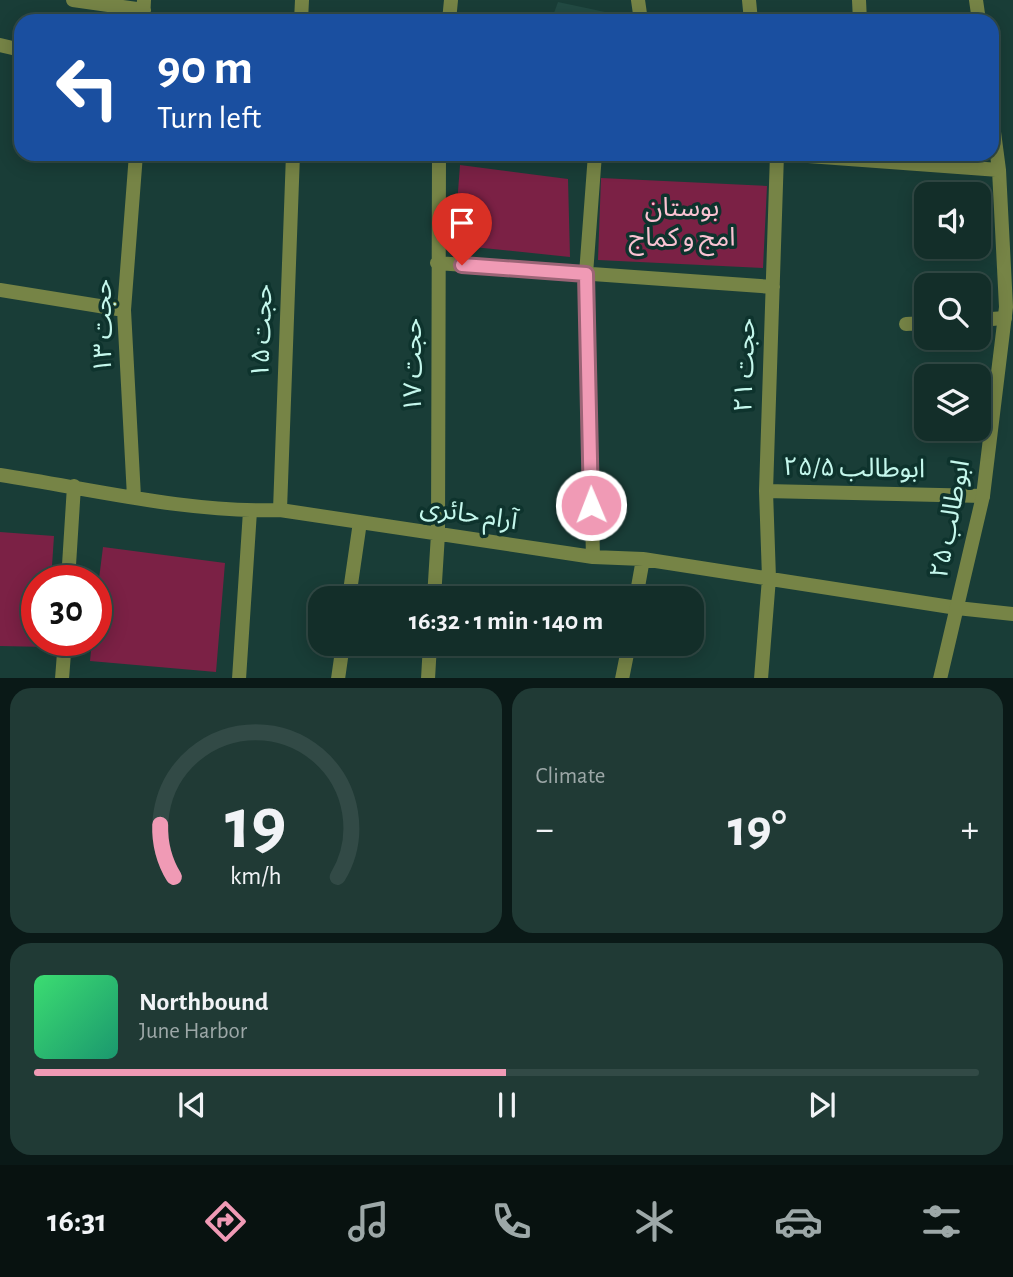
<!DOCTYPE html>
<html lang="en">
<head>
<meta charset="utf-8">
<style>
	:root { --surface:#132e29; --page:#203a35; --text:#f1f3f6; --muted:#9da8a8; --line:#324a46; --accent:#f09ab5 }
	body { margin:0; font-family:"Alegreya Sans","Noto Sans Arabic",sans-serif; background:var(--page); color:var(--text); height:100vh; display:flex; flex-direction:column; font-size:26px; white-space:nowrap }
	* { box-sizing:border-box; margin:0 }
	p { font-size:23px; color:var(--muted) }
	.icon { flex:none; width:38px; height:38px; fill:none; stroke:currentColor; stroke-width:2; stroke-linecap:round; stroke-linejoin:round }
	.map { position:relative; height:678px; overflow:hidden }
	.details { display:flex; flex-direction:column; gap:10px; padding:10px; background:#0a1917; flex:1 }
	.details>* { flex:none }
	.top-card { position:absolute; left:14px; top:14px; width:985px; height:147px; border-radius:21px; box-shadow:0 4px 18px #0003,0 0 0 2px var(--line); background:#1a4fa0; color:#fff; overflow:hidden }
	.tools { position:absolute; left:914px; top:182px; display:grid; gap:14px }
	.tools a { display:grid; place-items:center; width:77px; height:77px; border-radius:14px; background:var(--surface); box-shadow:0 4px 18px #0003,0 0 0 2px var(--line); font-size:35px }
	.speed { position:absolute; left:21px; top:565px; display:flex; gap:14px; font-size:35px; font-weight:700; text-align:center }
	.speed>* { display:grid; place-content:center; width:91px; height:91px; border-radius:50%; background:var(--surface); box-shadow:0 4px 18px #0003,0 0 0 2px var(--line); line-height:1 }
	.speed .limit { border:10px solid #d22; background:#fff; color:#111 }
	.pin { position:absolute; display:grid; place-items:center; width:60px; height:60px; color:#fff; margin:-72px -30px; border-radius:50% 50% 50% 0; rotate:-45deg; box-shadow:0 0 7px #0007 }
	.pin .icon { rotate:45deg }
	.me { position:absolute; width:77px; margin:-38px; rotate:359deg; stroke-linejoin:round; filter:drop-shadow(0 0 5px #0008) }
	.turn { display:flex; align-items:center; gap:24px; height:147px; padding:0 28px; font-size:32px }
	.turn .icon { width:91px; height:91px; stroke-width:2.5 }
	.turn b { display:block; font-size:49px; line-height:60px }
	.big { font-size:52px; font-weight:700; line-height:1.1 }
	.details .widget { flex:1; display:flex; flex-direction:column; justify-content:center; gap:10px; min-width:0; padding:0 24px; border-radius:21px; background:var(--page) }
	.details .dial { align-items:center; gap:0 }
	.dial svg { height:182px; overflow:visible; fill:none; stroke:var(--line); stroke-width:7; stroke-linecap:round; text-anchor:middle }
	.dial text { fill:var(--text); stroke:none }
	.song { display:flex; align-items:center; gap:21px }
	.cover { width:84px; height:84px; border-radius:10px; background:linear-gradient(135deg,hsl(140 70% 55%),hsl(160 70% 35%)) }
	.played { height:7px; border-radius:4px; background:linear-gradient(90deg,var(--accent) 50%,var(--line) 50%) }
	.keys { display:flex; justify-content:space-around; direction:ltr }
	.heat { display:flex; justify-content:space-between; align-items:center; font-size:38px; direction:ltr }
	.details .tiles { flex:1; display:grid; gap:10px; grid-template-columns:1fr 1fr }
	.widget:last-child { grid-column:span 2 }
	.trip { position:absolute; left:308px; top:586px; width:396px; height:70px; border-radius:21px; background:var(--surface); box-shadow:0 4px 18px #0003,0 0 0 2px var(--line); font-weight:700; line-height:70px; text-align:center }
	.tabs { display:flex; height:112px; justify-content:space-around; align-items:center; background:#081210; color:var(--muted) }
	.tabs .icon { width:49px; height:49px }
	.tabs .active { color:var(--accent) }
	.tabs b { font-size:32px; color:var(--text) }
	.map>svg:first-child { display:block }
</style>
</head>
<body>
<div class="map">
<svg width="1013" height="679" viewBox="0 0 1013 679">
	<rect width="100%" height="100%" fill="#193d37"/>
	<path fill="#224a43" d="M558,2L624,16L625,21H551Z"/>
	<path fill="#7b2145" d="M460,165L568,179L570,257L454,245Z
		M601,178L767,186L763,268L598,260Z
		M0,532L54,536L51,581H37V640L48,641V647L0,646Z
		M103,547L225,563L216,672L90,661L92,641L96,640V603Z"/>
	<g fill="none" stroke-linecap="round" stroke-linejoin="round">
		<path stroke="#768446" stroke-width="14" d="M73,0L144,10
			M638,0L641,21
			M749,0L751,21
			M859,0L860,21
			M143,21L144,0
			M301,21L302,0
			M449,21L451,0
			M437,263L773,287
			M0,290L124,310
			M978,320L1005,318
			M906,324L926,323
			M0,475C92,489 187,513 280,510L593,557L643,559L957,608
			M766,491L983,496
			M134,497L124,310L136,154
			M280,510L293,154
			M593,557L586,274L595,154
			M68,581L74,486
			M349,598L360,522
			M434,598L438,534L439,154
			M636,598L643,559
			M62,679L65,640
			M239,679L250,511
			M338,679L343,644
			M428,679L430,644
			M622,679L629,644
			M761,679L769,578L766,491L777,154"/>
		<path stroke="#768446" stroke-width="14" d="M976,0L979,21
			M0,45L21,50
			M781,154L999,170
			M957,608L1013,614
			M940,679L983,496L1006,307L999,170L992,117"/>
	</g>
	<g fill="none" stroke-linecap="round" stroke-linejoin="round">
		<defs>
			<path id="route" d="M462,265L586,274L591,505"/>
		</defs>
		<use href="#route" stroke="#9c6476" stroke-width="18"/>
		<use href="#route" stroke="#f09ab5" stroke-width="12"/>
	</g>
	<g text-anchor="middle" dominant-baseline="central" stroke-width="7" stroke-linejoin="round" paint-order="stroke">
		<g font-size="26" fill="#fac2d2" stroke="#0e332d">
			<text x="682" y="208">بوستان<tspan x="682" dy="30">امج و کماج</tspan></text>
		</g>
		<g font-size="26" fill="#c4f7ec" stroke="#0e332d">
			<text transform="translate(103 326) rotate(-90)">حجت ۱۳</text>
			<text transform="translate(262 331) rotate(-88)">حجت ۱۵</text>
			<text transform="translate(413 365) rotate(-90)">حجت ۱۷</text>
			<text transform="translate(745 365) rotate(-88)">حجت ۲۱</text>
			<text transform="translate(854 468) rotate(1)">ابوطالب ۲۵/۵</text>
			<text transform="translate(469 514) rotate(9)">آرام حائری</text>
			<text transform="translate(950 519) rotate(-79)">ابوطالب ۲۵</text>
		</g>
	</g>
</svg>
<div class="tools">
<a><svg class="icon" aria-label="sound" viewBox="0 0 24 24"><path d="M4 9h4l5-4v14l-5-4H4zM17 9q2 3 0 6"/></svg></a>
<a><svg class="icon" aria-label="search" viewBox="0 0 24 24"><circle cx="10" cy="10" r="6"/><path d="M15 15l6 6"/></svg></a>
<a><svg class="icon" aria-label="layers" viewBox="0 0 24 24"><path d="M12 4l9 5-9 5-9-5zM3 14l9 5 9-5"/></svg></a>
</div>
<div class="speed"><div class="limit">30</div></div>
<div class="pin" style="left:462px;top:265px;background:#d93025"><svg class="icon" aria-label="arrive" viewBox="0 0 24 24"><path d="M6 21V4h12l-3 4 3 4H6"/></svg></div>
<svg class="me" style="left:591px;top:505px" viewBox="-20 -20 40 40"><circle r="17" fill="#f09ab5" stroke="#fff" stroke-width="3"/><path d="M0-11L8 9 0 5-8 9z" fill="#fff"/></svg>
<div class="trip">16:32 · 1 min · 140 m</div>
<div class="top-card">
<div class="turn"><svg class="icon" aria-label="left" viewBox="0 0 24 24"><path d="M17 20v-9H6M10 6l-5 5 5 5"/></svg><div><b>90 m</b>Turn left</div></div>
</div>
</div>
<section class="details">
<div class="tiles">
<div class="widget dial"><svg viewBox="0 0 100 80">
<path d="M14 69A42 42 0 1 1 86 69"/>
<path d="M14 69A42 42 0 0 1 8 46" stroke="#f09ab5"/>
<text x="50" y="56" font-size="32" font-weight="700">19</text>
<text x="50" y="72" font-size="11">km/h</text>
</svg></div>
<div class="widget"><p>Climate</p>
<div class="heat"><a>−</a><b class="big">19°</b><a>+</a></div>
</div>
<div class="widget">
<div class="song"><i class="cover"></i><div><b>Northbound</b><p>June Harbor</p></div></div>
<div class="played"></div>
<div class="keys"><svg class="icon" aria-label="previous" viewBox="0 0 24 24"><path d="M18 5L8 12l10 7zM5 5v14"/></svg><svg class="icon" aria-label="pause" viewBox="0 0 24 24"><path d="M8 5v14M16 5v14"/></svg><svg class="icon" aria-label="next" viewBox="0 0 24 24"><path d="M6 5l10 7-10 7zM19 5v14"/></svg></div>
</div>
</div>
</section>
<nav class="tabs">
<b>16:31</b>
<svg class="icon active" aria-label="directions" viewBox="0 0 24 24"><path d="M12 3l9 9-9 9-9-9zM9 14v-3h6M13 9l2 2-2 2"/></svg>
<svg class="icon" aria-label="music" viewBox="0 0 24 24"><path d="M9 18V5l10-2v13"/><circle cx="6" cy="18" r="3"/><circle cx="16" cy="16" r="3"/></svg>
<svg class="icon" aria-label="phone" viewBox="0 0 24 24"><path d="M5 4h4l2 5-3 2q2 4 5 5l2-3 5 2v4C11 20 4 13 5 4z"/></svg>
<svg class="icon" aria-label="climate" viewBox="0 0 24 24"><path d="M12 3v18M4 7l16 10M4 17L20 7"/></svg>
<svg class="icon" aria-label="car" viewBox="0 0 24 24"><path d="M5 17H2v-5l4-1 3-4h7l3 4 3 1v5h-3M9 17h6M6 11h13"/><circle cx="7" cy="17" r="2"/><circle cx="17" cy="17" r="2"/></svg>
<svg class="icon" aria-label="filters" viewBox="0 0 24 24"><path d="M4 7h16M4 17h16"/><circle cx="9" cy="7" r="2"/><circle cx="15" cy="17" r="2"/></svg>
</nav>
</body>
</html>
